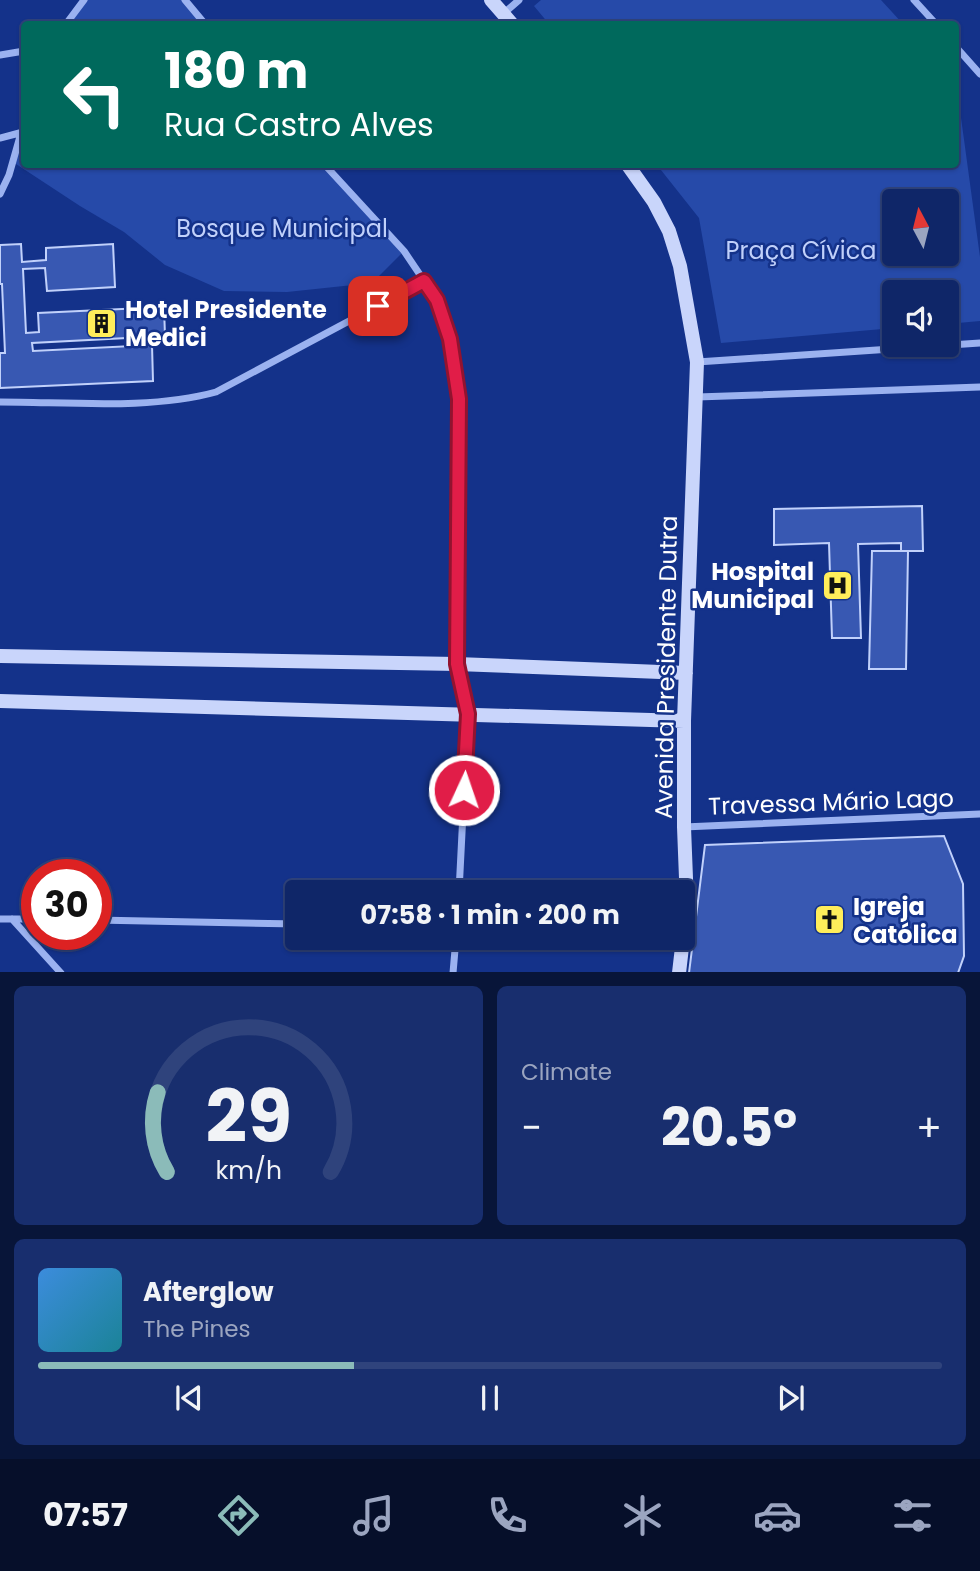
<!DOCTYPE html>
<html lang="en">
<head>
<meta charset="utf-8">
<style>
	:root { --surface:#0f2668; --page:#182e6e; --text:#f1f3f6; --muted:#9ba5c0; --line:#2f437c; --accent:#8bbbb9 }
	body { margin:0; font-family:Poppins,sans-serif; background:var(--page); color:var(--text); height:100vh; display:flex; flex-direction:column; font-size:26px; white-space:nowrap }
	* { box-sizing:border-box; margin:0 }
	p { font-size:23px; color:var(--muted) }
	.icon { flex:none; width:38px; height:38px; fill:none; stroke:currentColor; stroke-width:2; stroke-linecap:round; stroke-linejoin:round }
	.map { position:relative; height:972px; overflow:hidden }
	.drawer { display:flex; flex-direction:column; gap:14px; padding:14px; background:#081539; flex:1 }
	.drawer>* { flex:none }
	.hud { position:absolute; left:21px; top:21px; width:938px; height:147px; border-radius:7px; box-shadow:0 2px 5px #0004,0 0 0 2px var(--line); background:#00695c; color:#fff; overflow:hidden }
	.needle { width:46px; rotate:353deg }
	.tools { position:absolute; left:882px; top:189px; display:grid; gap:14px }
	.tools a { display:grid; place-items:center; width:77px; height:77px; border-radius:7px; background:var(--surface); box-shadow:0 2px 5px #0004,0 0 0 2px var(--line); font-size:35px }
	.speed { position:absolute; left:21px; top:859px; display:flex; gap:14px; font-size:35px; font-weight:700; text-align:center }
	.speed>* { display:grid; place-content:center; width:91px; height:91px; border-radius:50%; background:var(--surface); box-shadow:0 2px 5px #0004,0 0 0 2px var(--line); line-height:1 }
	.speed .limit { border:10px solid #d22; background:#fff; color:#111 }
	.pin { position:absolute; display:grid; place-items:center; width:60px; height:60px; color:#fff; margin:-30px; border-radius:14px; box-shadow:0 4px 10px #0006 }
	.me { position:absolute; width:77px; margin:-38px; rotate:3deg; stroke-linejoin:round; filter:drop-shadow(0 0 5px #0008) }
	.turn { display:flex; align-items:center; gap:24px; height:147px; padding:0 28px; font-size:32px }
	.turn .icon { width:91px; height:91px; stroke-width:2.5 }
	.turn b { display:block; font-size:49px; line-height:60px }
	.big { font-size:52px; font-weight:700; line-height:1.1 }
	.drawer .tile { flex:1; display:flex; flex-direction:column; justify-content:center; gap:10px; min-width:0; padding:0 24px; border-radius:10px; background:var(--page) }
	.drawer .dial { align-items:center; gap:0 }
	.dial svg { height:182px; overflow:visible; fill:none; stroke:var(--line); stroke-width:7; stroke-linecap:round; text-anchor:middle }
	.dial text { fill:var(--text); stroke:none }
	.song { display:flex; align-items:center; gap:21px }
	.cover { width:84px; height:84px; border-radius:10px; background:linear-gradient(135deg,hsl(210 70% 55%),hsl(190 70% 35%)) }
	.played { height:7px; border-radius:4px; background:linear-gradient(90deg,var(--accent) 35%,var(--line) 35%) }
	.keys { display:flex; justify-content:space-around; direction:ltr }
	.heat { display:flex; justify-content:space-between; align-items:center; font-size:38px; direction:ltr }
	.drawer .tiles { flex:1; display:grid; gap:14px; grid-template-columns:1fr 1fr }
	.tile:last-child { grid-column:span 2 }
	.trip { position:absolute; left:285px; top:880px; width:410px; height:70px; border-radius:7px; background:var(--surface); box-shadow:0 2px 5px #0004,0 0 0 2px var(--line); font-weight:700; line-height:70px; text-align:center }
	.tabs { display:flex; height:112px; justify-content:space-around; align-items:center; background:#060f2a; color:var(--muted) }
	.tabs .icon { width:49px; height:49px }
	.tabs .active { color:var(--accent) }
	.tabs b { font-size:32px; color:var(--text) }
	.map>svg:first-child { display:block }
</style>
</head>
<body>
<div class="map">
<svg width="980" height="973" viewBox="0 0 980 973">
	<rect width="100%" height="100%" fill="#14328a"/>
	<path fill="#264aa9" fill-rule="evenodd" d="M84,0H185L206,24H69Z
		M541,0H881L903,24H549L534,6Z
		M956,81L980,257V321L947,324V292H894V328L721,343L699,218L657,165L956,164ZM894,201H947V254H894Z
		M24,130V164L328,165L404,251L372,283L287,292L224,291L165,265L124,232L80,206L13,162Z"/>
	<path fill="#3858b2" stroke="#c1d1fb" stroke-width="2" d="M21,244L22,262L46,260V248L113,244L115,287L47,291L45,268L23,269L26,333L39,332L38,313L164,307L165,336L32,343L33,351L152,345L153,381L0,388V353H5L2,284H0V245Z
		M922,506L923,551H901V543L858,544L861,638H832L829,543L774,545V509Z
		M872,551H908L906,669H869Z
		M944,836L963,884L964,956L958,973H689L705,845Z"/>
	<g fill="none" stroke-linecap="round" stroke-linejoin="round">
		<path stroke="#9bb2f0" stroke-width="7" d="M185,0L205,24
			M914,0L936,24
			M503,14L519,0
			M66,24L84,0
			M956,47L980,74
			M0,55L24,51
			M0,138L23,132
			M324,164L404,251L437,300L450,339L459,399L457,664L468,714L459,892
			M0,194L9,175L21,133
			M697,362L980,343
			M697,397L980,387
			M0,402C68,402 151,410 216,392L424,281
			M684,827L980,814
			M0,919H37
			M12,919L61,973
			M96,920L298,924
			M453,973L456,938"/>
		<path stroke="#c9d5fb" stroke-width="14" d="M491,0L512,24
			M627,164L654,202L669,231L680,266L697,362L684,721V827L687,904L679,973
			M0,656L457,664L686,673
			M0,701L684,721"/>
	</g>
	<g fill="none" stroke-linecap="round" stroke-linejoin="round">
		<defs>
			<path id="route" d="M378,306L424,281L437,300L450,339L459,399L457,664L468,714L464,790"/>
		</defs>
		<use href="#route" stroke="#92132f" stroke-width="18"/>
		<use href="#route" stroke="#e11d48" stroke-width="12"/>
	</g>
	<defs>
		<symbol id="building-square" viewBox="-11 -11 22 22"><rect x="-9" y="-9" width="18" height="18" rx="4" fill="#ffed5a" stroke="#14328a"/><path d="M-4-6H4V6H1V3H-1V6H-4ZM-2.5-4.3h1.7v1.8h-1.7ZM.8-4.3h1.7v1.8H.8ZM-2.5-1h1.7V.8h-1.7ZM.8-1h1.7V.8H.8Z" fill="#111"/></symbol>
		<symbol id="hospital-square" viewBox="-11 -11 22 22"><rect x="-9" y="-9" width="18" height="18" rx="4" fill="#ffed5a" stroke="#14328a"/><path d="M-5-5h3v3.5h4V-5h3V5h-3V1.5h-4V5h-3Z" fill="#111"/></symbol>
		<symbol id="church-square" viewBox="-11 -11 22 22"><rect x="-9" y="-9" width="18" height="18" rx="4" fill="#ffed5a" stroke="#14328a"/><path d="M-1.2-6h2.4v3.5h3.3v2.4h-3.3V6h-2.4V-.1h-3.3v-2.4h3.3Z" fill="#111"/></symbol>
	</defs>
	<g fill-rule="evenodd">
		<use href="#building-square" x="84" y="306" width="35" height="35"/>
		<use href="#hospital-square" x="820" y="568" width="35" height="35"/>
		<use href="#church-square" x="812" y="902" width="35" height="35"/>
	</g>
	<g text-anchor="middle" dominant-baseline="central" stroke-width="5" stroke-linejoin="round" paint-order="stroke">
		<g font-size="24" fill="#c1d1fb" stroke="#14328a">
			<text x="282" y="228">Bosque Municipal</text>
			<text x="801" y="250">Praça Cívica</text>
		</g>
		<g font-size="24" font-weight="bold" fill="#fff" stroke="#14328a" text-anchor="start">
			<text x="125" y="309">Hotel Presidente<tspan x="125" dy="28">Medici</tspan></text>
			<text x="814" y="571" text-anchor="end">Hospital<tspan x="814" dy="28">Municipal</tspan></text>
			<text x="853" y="906">Igreja<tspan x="853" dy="28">Católica</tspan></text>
		</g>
		<g font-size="24" fill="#fff" stroke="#14328a">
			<text transform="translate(666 667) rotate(-89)">Avenida Presidente Dutra</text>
			<text transform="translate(831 802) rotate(-2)">Travessa Mário Lago</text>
		</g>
	</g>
</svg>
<div class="tools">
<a><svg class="needle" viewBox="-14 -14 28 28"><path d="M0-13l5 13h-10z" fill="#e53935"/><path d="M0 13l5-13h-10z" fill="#9ba5c0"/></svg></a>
<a><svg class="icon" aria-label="sound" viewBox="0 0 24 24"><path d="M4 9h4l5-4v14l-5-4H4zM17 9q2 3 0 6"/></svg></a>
</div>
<div class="speed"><div class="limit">30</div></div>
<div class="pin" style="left:378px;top:306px;background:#d93025"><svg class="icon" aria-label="arrive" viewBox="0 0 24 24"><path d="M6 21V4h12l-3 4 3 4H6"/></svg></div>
<svg class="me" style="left:464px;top:790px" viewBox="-20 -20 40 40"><circle r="17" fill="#e11d48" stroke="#fff" stroke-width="3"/><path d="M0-11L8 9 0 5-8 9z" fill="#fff"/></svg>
<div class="trip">07:58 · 1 min · 200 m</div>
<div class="hud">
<div class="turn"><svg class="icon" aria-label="left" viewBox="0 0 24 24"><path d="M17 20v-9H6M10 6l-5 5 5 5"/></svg><div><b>180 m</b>Rua Castro Alves</div></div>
</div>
</div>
<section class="drawer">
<div class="tiles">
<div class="tile dial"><svg viewBox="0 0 100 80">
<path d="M14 69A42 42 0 1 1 86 69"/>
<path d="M14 69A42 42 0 0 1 10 34" stroke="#8bbbb9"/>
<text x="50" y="56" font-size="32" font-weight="700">29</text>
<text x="50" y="72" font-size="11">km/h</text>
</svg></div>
<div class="tile"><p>Climate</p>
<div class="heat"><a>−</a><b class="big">20.5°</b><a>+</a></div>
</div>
<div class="tile">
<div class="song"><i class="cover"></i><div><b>Afterglow</b><p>The Pines</p></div></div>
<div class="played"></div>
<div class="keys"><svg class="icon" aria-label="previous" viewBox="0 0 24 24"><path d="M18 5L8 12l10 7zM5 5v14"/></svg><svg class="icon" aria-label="pause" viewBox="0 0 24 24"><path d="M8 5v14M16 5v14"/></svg><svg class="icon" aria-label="next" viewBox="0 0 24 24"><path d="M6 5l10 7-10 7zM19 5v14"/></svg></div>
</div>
</div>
</section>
<nav class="tabs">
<b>07:57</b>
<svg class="icon active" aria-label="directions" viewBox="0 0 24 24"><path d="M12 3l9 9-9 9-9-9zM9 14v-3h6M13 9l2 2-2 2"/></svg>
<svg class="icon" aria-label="music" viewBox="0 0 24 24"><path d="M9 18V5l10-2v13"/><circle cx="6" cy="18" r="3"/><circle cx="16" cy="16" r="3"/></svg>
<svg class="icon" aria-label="phone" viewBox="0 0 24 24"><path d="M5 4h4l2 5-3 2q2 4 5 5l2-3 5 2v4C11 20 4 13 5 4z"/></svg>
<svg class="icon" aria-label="climate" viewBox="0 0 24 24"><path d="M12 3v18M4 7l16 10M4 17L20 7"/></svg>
<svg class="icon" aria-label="car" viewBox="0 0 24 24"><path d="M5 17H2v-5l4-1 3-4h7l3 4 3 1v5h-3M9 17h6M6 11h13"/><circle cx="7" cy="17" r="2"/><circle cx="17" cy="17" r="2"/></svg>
<svg class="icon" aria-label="filters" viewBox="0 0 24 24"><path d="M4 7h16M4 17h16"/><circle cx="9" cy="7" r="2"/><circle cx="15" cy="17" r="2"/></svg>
</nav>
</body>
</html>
